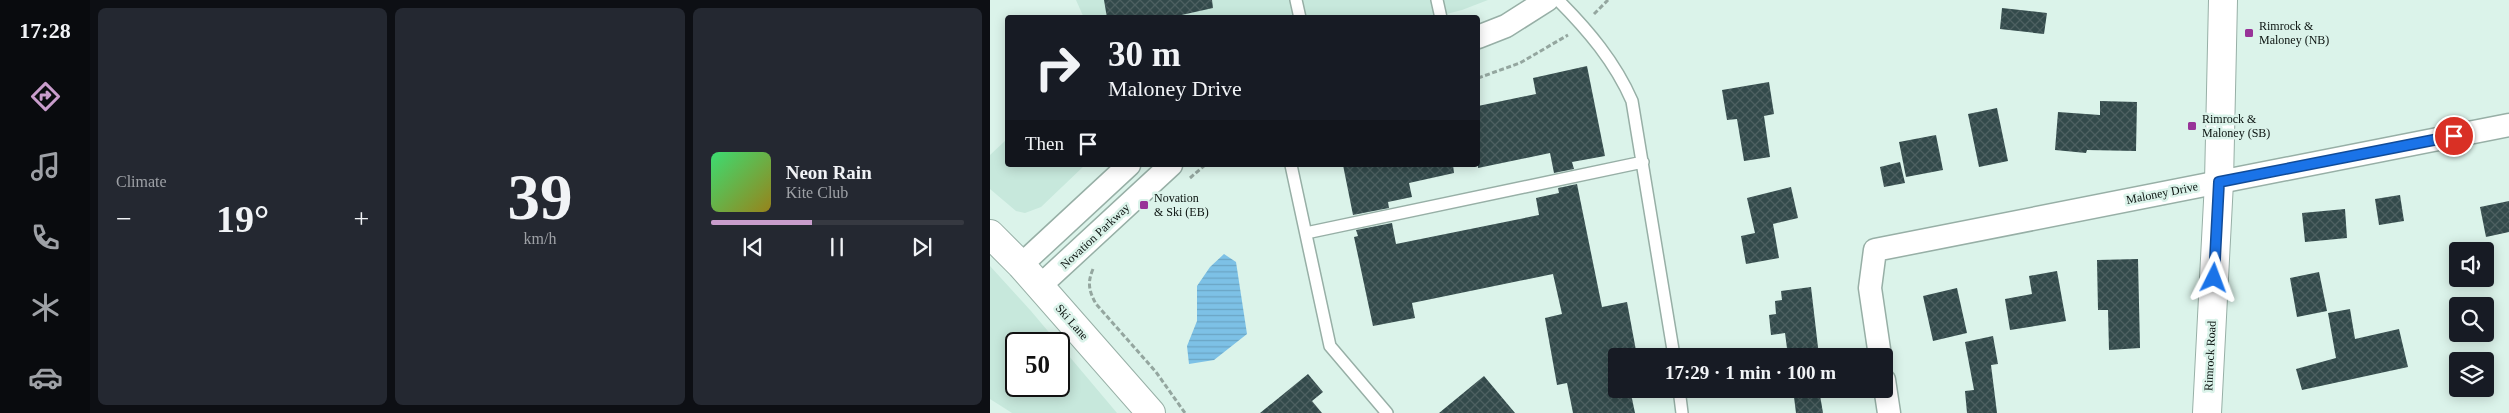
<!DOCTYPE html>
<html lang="en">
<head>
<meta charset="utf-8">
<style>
	:root { --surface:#171b24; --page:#242831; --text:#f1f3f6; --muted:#9ea1a6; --line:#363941; --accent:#c99dcc }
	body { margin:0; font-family:Georgia,serif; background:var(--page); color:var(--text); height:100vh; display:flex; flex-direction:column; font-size:19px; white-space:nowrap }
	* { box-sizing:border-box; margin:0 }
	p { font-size:16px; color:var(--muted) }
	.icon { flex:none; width:28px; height:28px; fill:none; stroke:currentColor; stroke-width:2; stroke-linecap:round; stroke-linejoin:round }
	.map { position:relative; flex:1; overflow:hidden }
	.panel { display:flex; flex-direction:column; gap:8px; padding:8px; background:#0d0f14; width:900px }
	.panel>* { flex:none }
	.hud { position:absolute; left:15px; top:15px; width:475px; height:152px; border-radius:5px; box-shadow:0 2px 12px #0003; background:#171b24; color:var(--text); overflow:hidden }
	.fabs { position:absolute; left:1459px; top:242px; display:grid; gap:10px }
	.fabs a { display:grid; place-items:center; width:45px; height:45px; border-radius:5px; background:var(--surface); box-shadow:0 2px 12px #0003; font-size:25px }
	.speed { position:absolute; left:15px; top:332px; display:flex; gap:10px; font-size:25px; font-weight:700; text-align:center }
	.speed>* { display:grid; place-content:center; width:65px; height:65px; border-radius:50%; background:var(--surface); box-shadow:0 2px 12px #0003; line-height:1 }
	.speed .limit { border:2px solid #111; border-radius:8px; background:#fff; color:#111 }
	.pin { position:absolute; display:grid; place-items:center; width:42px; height:42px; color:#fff; margin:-21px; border:2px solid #fff; border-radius:50%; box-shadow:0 1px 5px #0007 }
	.me { position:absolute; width:55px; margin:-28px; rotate:3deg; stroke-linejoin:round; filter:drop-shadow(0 0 4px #0008) }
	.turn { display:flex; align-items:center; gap:18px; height:105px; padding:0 20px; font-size:22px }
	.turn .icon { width:65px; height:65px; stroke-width:2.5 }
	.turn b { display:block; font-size:35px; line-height:42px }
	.then { display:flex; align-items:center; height:48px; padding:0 20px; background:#0003; gap:10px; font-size:19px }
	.big { font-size:38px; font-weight:700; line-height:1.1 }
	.panel .tile { flex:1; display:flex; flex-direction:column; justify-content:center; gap:8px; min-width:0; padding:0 18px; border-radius:8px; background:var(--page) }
	.panel .dial { align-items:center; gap:0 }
	.dial b { font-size:65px; line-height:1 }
	.song { display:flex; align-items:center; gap:15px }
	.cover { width:60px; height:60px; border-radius:8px; background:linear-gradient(135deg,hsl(140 70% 55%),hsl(50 70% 35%)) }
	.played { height:5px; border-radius:2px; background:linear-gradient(90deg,var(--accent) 40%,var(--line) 40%) }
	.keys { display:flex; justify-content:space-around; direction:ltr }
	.heat { display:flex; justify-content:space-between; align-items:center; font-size:28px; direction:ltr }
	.panel .tiles { flex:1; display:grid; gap:8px; grid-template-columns:repeat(3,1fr) }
	.trip { position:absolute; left:618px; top:348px; width:285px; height:50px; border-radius:5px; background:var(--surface); box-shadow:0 2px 12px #0003; font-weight:700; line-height:50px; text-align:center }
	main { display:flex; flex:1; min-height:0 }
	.tab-bar { display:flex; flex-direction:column; width:90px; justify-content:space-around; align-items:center; background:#090b0e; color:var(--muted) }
	.tab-bar .icon { width:35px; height:35px }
	.tab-bar .current { color:var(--accent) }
	.tab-bar b { font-size:22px; color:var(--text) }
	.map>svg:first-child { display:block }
</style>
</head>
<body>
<main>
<nav class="tab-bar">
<b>17:28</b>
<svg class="icon current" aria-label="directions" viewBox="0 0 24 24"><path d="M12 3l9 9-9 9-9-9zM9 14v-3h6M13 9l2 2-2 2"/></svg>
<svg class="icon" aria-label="music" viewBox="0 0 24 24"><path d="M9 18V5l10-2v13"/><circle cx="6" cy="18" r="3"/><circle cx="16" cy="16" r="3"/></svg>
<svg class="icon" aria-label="phone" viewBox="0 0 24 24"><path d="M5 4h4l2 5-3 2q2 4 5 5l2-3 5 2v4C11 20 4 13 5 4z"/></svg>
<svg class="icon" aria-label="climate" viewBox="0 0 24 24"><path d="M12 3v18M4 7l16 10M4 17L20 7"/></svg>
<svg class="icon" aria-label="car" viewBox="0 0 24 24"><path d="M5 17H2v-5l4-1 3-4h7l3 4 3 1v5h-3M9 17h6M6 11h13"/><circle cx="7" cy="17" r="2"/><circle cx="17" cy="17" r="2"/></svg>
</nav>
<section class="panel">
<div class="tiles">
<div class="tile"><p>Climate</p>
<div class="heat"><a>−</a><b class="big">19°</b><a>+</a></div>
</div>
<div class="tile dial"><b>39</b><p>km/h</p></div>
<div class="tile">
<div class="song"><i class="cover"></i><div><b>Neon Rain</b><p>Kite Club</p></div></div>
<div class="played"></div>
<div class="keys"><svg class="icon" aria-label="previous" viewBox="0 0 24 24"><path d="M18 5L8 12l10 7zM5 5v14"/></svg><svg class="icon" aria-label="pause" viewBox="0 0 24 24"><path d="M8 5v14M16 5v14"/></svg><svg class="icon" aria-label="next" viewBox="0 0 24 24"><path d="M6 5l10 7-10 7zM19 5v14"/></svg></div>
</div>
</div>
</section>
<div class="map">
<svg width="1519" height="413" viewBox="0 0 1519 413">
	<defs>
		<pattern id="water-rules" width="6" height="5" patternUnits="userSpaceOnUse" patternTransform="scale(1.25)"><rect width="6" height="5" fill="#7dc1e6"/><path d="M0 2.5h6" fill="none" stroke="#6ba5c4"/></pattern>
		<pattern id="building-cross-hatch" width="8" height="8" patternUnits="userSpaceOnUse" patternTransform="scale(1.25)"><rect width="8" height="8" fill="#334a4b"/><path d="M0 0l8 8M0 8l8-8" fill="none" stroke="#4d6061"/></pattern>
	</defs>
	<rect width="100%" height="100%" fill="#dbf3ea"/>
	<path fill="#c7e8dc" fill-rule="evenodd" d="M86,0H498L472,10L441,18H94Z
		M17,139L18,165H95L51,207L35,213L26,211L0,189V155Z
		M0,266L41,311L127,413H22L0,399ZM26,344H69V386H26Z"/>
	<path fill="url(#water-rules)" d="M234,254L246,262L257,334L224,360L199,364L197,346L207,321V286L220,267Z"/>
	<path fill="url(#building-cross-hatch)" d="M114,0H222L223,8L178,18H117Z
		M1012,8L1057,13L1054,34L1010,29Z
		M597,66L615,156L582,162L584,169L564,173L560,153L488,168V106L546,94L543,78Z
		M779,82L784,114L774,116L780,157L754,161L747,119L737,120L732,90Z
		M1110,101L1147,102L1146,151L1097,150L1096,153L1065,150L1068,112L1110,115Z
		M1007,108L1018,161L989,167L978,114Z
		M946,135L953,170L916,177L909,142Z
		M910,162L915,183L894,187L890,167Z
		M353,165H463L464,173L419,183L422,197L398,202L399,208L363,215Z
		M587,184L612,307L637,302L647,356H626V389H640L645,413H583L577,383L567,385L555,318L572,314L563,274L422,303L425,318L383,326L364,237L368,236L366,230L402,223L406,244L549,215L546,198L569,193L568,188Z
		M801,187L808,218L783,224L789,258L756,264L751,236L765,233L757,198Z
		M1410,195L1414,221L1389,225L1385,199Z
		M1519,201V232L1496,237L1490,207Z
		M1355,209L1357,238L1315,242L1312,213Z
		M1148,259L1150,348L1119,350L1118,310H1108L1107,260Z
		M1067,271L1076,321L1020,330L1015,299L1042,294L1039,276Z
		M1329,272L1337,311L1307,317L1300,278Z
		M821,287L829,356H798L795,333L781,335L779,315L786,314L785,301L792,300L791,291Z
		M967,288L977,333L943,341L933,296Z
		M1360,309L1365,339L1409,329L1418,367L1312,390L1306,369L1346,358L1338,313Z
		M1003,336L1008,364L1001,365L1007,413H977L975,391L984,390L975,342Z
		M318,374L333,392L322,401L332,413H270Z
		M494,376L525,413H449Z
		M803,389H829L833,413H806Z"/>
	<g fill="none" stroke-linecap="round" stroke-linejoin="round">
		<defs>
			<path id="service" d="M306,0L310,18
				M447,0L451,18
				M568,0C598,30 625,62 642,101L684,356
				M301,165L340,346L397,413
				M316,233L653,162
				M689,389L692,413"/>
			<path id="minor" d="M488,37L516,26L557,0
				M31,265L139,165
				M50,286L181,165
				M890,356L880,288L885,250L1519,125
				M894,380L899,413"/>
			<path id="tertiary" d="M0,234L31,265L161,413"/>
			<path id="secondary" d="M1217,413L1229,182L1233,0"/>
		</defs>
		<use href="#service" stroke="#97afa6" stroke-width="14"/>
		<use href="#minor" stroke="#97afa6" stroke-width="25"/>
		<use href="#tertiary" stroke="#97afa6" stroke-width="30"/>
		<use href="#secondary" stroke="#97afa6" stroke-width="30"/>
		<path stroke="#94a69f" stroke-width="3" stroke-dasharray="5 2.5" stroke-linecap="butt" d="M604,14L618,0
			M488,78L530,63L578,35
			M200,178L215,165
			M103,269C97,283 99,291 106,304L166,372L195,413"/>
		<use href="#service" stroke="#fff" stroke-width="11"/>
		<use href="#minor" stroke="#fff" stroke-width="22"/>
		<use href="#tertiary" stroke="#fff" stroke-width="28"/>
		<use href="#secondary" stroke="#fff" stroke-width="28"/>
	</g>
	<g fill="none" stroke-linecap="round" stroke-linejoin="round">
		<defs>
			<path id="route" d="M1224,278L1229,182L1464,136"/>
		</defs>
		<use href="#route" stroke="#114b97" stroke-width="12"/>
		<use href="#route" stroke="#1a73e8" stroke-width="9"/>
	</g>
	<g fill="#983398" stroke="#dbf3ea" stroke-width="2">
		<rect x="1254" y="28" width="10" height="10" rx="2.5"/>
		<rect x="1197" y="121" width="10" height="10" rx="2.5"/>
		<rect x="149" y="200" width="10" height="10" rx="2.5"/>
	</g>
	<g text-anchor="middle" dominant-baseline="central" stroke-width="5" stroke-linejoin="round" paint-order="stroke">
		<g font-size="12" fill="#0b1310" stroke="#dbf3ea" text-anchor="start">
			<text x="1269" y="26">Rimrock &amp;<tspan x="1269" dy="14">Maloney (NB)</tspan></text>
			<text x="1212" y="119">Rimrock &amp;<tspan x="1212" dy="14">Maloney (SB)</tspan></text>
			<text x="164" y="198">Novation<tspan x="164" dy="14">&amp; Ski (EB)</tspan></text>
		</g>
		<g font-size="12" fill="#0b1310" stroke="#dbf3ea">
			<text transform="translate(1172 193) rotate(-11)">Maloney Drive</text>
			<text transform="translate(105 236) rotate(-43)">Novation Parkway</text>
			<text transform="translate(82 322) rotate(49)">Ski Lane</text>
			<text transform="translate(1220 356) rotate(-87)">Rimrock Road</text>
		</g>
	</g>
</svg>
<div class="fabs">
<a><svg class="icon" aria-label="sound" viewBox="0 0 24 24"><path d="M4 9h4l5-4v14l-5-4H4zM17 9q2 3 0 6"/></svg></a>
<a><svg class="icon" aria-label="search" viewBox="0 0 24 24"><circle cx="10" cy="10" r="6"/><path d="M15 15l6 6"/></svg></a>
<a><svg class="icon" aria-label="layers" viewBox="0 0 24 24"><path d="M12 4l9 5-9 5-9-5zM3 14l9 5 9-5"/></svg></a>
</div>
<div class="speed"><div class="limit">50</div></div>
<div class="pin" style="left:1464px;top:136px;background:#d93025"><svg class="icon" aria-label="arrive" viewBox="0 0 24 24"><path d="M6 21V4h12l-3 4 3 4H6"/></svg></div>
<svg class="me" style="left:1224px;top:278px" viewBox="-20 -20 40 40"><path d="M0-17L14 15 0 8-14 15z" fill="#1a73e8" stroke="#fff" stroke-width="4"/></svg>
<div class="trip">17:29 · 1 min · 100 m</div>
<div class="hud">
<div class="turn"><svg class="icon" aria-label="right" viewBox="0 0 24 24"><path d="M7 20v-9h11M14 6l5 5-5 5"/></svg><div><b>30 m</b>Maloney Drive</div></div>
<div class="then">Then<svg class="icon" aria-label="arrive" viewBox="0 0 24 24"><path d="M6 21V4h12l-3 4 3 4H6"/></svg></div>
</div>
</div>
</main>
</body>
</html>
